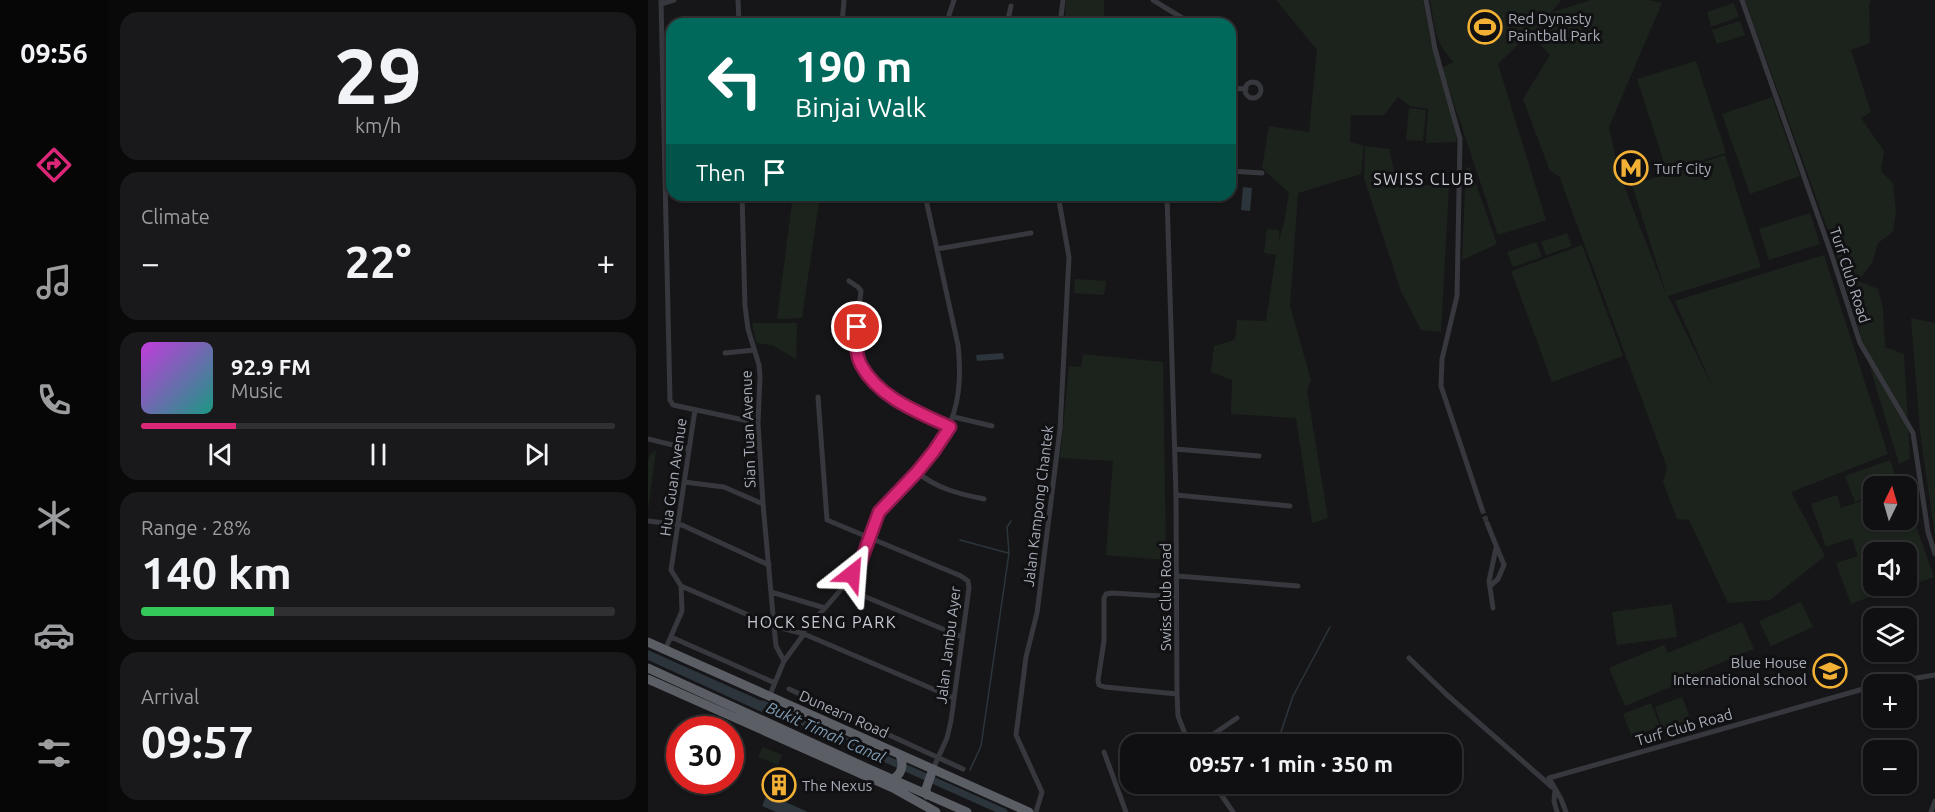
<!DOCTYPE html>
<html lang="en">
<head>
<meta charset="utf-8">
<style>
	:root { --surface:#101012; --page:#19191b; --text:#f1f3f6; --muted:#9c9d9f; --line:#303032; --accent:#db2777 }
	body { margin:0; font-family:Ubuntu,sans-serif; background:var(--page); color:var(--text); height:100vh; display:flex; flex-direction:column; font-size:22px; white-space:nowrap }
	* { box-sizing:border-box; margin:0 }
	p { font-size:20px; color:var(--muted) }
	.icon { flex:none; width:33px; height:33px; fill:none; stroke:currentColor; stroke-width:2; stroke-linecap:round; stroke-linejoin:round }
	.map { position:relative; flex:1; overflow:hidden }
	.panel { display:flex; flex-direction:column; gap:12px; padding:12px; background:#09090a; width:540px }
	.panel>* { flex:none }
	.banner { position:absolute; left:18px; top:18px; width:570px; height:183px; border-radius:18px; box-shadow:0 2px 4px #0004,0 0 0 2px var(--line); background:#00695c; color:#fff; overflow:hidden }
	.needle { width:39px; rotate:5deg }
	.fabs { position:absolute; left:1215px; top:476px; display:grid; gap:12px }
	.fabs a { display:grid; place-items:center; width:54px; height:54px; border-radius:12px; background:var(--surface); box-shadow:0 2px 4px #0004,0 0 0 2px var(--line); font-size:30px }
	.speed { position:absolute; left:18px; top:716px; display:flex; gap:12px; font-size:30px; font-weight:700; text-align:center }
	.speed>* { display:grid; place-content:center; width:78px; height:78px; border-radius:50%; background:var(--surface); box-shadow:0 2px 4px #0004,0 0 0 2px var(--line); line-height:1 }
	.speed .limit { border:9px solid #d22; background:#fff; color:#111 }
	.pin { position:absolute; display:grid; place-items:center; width:51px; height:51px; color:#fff; margin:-26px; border:3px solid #fff; border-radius:50%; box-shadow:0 2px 6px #0007 }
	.me { position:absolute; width:66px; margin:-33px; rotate:28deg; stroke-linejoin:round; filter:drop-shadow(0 0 4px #0008) }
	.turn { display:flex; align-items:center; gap:21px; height:126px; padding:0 30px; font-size:27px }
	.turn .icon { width:78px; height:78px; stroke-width:2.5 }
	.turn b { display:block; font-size:42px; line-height:51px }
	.then { display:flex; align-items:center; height:57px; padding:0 30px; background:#0003; gap:12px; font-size:22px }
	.big { font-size:45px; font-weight:700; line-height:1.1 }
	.panel .widget { flex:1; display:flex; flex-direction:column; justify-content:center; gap:9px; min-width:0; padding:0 21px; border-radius:18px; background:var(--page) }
	.panel .dial { align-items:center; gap:0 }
	.dial b { font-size:78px; line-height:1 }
	.song { display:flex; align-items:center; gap:18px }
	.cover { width:72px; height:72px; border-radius:9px; background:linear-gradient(135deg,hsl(290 70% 55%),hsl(170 70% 35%)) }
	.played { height:6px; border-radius:3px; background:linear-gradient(90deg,var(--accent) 20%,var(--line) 20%) }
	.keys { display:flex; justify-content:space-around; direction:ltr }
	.heat { display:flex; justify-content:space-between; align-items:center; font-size:33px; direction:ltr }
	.charge { height:9px; border-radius:4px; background:linear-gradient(90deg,#34c759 28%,var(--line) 0) }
	.trip { position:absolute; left:472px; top:734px; width:342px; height:60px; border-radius:18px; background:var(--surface); box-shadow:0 2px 4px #0004,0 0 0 2px var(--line); font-weight:700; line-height:60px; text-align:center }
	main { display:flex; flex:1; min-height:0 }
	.dock { display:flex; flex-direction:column; width:108px; justify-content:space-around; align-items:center; background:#060607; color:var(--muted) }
	.dock .icon { width:42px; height:42px }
	.dock .selected { color:var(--accent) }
	.dock b { font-size:27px; color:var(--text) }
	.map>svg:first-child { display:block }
</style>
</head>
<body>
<main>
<nav class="dock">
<b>09:56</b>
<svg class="icon selected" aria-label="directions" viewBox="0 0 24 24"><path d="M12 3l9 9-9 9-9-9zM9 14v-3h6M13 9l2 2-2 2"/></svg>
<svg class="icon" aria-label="music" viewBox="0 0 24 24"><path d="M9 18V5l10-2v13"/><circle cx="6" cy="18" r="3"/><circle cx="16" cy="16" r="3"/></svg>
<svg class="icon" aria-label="phone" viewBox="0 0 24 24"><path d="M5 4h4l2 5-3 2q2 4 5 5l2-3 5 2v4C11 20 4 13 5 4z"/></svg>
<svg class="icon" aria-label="climate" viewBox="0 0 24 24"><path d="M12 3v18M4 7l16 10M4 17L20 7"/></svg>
<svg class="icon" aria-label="car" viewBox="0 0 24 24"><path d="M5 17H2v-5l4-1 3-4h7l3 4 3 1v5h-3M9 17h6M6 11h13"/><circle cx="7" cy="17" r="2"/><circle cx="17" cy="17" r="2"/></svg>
<svg class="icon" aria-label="filters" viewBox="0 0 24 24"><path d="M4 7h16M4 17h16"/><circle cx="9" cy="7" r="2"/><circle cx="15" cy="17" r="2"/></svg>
</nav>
<section class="panel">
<div class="widget dial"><b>29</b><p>km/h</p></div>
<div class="widget"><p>Climate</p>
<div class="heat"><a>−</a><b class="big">22°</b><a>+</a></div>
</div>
<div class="widget">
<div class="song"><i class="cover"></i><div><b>92.9 FM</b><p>Music</p></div></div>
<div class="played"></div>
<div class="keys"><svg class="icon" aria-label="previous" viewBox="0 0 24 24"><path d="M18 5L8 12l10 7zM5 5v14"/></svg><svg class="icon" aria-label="pause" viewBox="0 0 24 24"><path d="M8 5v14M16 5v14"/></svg><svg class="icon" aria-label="next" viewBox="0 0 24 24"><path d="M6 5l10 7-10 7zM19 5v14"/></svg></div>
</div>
<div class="widget"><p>Range · 28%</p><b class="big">140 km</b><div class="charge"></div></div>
<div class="widget"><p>Arrival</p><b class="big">09:57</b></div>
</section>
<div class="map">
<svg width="1287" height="812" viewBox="0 0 1287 812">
	<rect width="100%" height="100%" fill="#161618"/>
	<path fill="#1c231d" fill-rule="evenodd" d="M418,0H456V24H416Z
		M628,0H775L782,38L806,118L809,142L778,143L780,109L762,106L750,97L736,115H703L702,142L716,146L713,174L650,193L642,306L663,380L659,391L680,518L664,523L648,418L583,414L584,380L563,372L566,346L587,340L589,320L618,321L628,255L616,253L619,229L631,230V241L636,223L641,193L614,168L621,126L661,132L669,50Z
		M782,0H912V2L902,13L943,0H1001L1014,3L961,127L971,173L1019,296L984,185L1077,155L1113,267L1020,296L1066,390L1027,301L1176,255L1240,454L1143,492L1177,556L1122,600L1080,603L1041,520L1029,519L1015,482L1019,467L911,176L902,171L875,99L902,55L882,33L850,64L898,220L850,235L794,68L806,62C786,43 787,26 782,0Z
		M1097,0H1223L1221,5L1222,43L1203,50L1223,112L1213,118L1236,151L1233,171L1245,183L1248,211L1245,232L1230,243L1224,263L1210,281L1230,289L1235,308L1237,347L1256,354L1262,459L1251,464L1188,253Z
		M1086,3L1091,17L1063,27L1059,12Z
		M1092,21L1097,35L1069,44L1064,30Z
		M1048,61L1078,153L1019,172L989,79Z
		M1124,97L1152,176L1102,194L1074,114Z
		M761,108L778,110L775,141L758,140Z
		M717,146L741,149L749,184L801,186L793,332L773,330L753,291L716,178Z
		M822,167L849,244L814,260L818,168Z
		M145,195H172L154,318L129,319Z
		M1162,213L1172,244L1121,260L1111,229Z
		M919,233L924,246L898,255L893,242Z
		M888,242L894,257L865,267L859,252Z
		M934,245L975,356L904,382L863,271Z
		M427,279L458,281L456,295L426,293Z
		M1263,318L1287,323V536L1272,432Z
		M104,323H149L148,359L124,345L108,343Z
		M435,354L515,362L518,560L458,555L465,461L412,458L421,366L433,367Z
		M8,450L0,510V460L2,455Z
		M1242,460L1251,486H1226L1225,495L1207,502L1197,476Z
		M1189,495L1193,508L1225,497L1226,519H1258L1259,500L1286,577L1226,599L1224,596L1203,604L1188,563L1210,556L1204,538L1178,547L1163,504ZM1226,552H1258V585H1226Z
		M1153,602L1165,627L1123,646L1111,621Z
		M1024,604L1029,637L969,645L964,612Z
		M1094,622L1106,649L1032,680V683L977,706L961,668L1016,645L1020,653Z
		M1034,697L1043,720L1015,730L1007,707Z
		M1003,703L1012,726L984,737L975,714Z
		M115,747L134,755L130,765L110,757Z"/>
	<path fill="#2c353c" d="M595,187L604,188L602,211L593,210Z
		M355,353L356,359L329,361L328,355Z
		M0,650L11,655L123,705L118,714L0,660Z
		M119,794L160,812H128L114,806Z"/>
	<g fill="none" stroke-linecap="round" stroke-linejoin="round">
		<path stroke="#2c353c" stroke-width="1.5" d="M312,540L360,553
			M629,744L645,696L682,627
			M322,770L333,746L361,553L359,527L363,521
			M612,793L616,783"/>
		<path stroke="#2c353c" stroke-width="7" d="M115,704L356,812"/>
		<path stroke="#333438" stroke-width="5" stroke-dasharray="5 2.5" stroke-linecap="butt" d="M834,509L839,523"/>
		<path stroke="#37383d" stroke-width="5" d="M13,0L22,400L25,405L110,423
			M90,0L91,24
			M505,0L536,19L538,24
			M778,0L787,49L812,139L809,296L794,359L793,386L834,509
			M1094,0L1184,256L1212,343L1265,433L1280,532L1287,554
			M13,4L26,0
			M194,24L196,0
			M298,24L306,0
			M359,24L363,6
			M412,24L415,0
			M597 90a8 8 0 1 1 16 0a8 8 0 1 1-16 0Z
			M582,88L598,89
			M582,171L614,173
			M94,195L97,306L100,329L111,365L112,377L110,423L115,504L126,626L128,646L136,661
			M519,195L528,495L529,694L530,716L541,744
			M289,249L383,233
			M201,281L210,287L213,291C211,311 205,333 209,353C218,392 269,411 302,427
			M77,353L106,350
			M170,397L179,520L313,576L320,581L321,588L303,721L299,738L285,769
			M306,417L344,426
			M0,439L41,449
			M527,449L611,456
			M269,472C289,489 312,494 336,499
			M36,482L76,487L115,504
			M528,495L642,506
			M0,521L34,525L121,565
			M839,523L856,565L850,579L842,586
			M530,576L650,586
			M33,586L126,626L156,634L306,698
			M194,587L314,637
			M123,592L177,608
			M845,608L841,581L848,548
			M154,633C174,611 196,589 212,562C221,547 222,526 232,511C242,496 258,485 270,471C306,431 316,398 310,345L277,195
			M23,637L127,683
			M17,650L34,611L33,586L23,570L47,410
			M761,658L798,694L904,787
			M1232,684L1287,675
			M141,689L315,769
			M529,694L457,687L451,685L450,680L456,641V598L458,594L464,593L529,597
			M121,697L136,661L156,634
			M551,744L589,718
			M456,752L478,812
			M565,783L585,812
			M907,790L906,801L909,812
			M388,812L394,792L368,735L378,657L389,613L412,429L421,257L410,195
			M918,812L913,799L901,778L1226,686
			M1283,812L1287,801"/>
		<path stroke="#5b5e65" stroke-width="9" d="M0,642L381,812
			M0,668L219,768L319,812
			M0,679L247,789L288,812
			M244,779C254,775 256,765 252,755
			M279,795L278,789L285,769"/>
	</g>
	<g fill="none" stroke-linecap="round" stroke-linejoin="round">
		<defs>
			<path id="route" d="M204,574L213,561L231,512L269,472L286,451L302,427C270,412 231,398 213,365C207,353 208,340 209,327"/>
		</defs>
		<use href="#route" stroke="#8e194d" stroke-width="15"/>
		<use href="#route" stroke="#db2777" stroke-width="10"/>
	</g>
	<defs>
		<symbol id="stadium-ring" viewBox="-11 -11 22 22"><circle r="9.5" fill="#111113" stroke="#f2b134" stroke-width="1.5"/><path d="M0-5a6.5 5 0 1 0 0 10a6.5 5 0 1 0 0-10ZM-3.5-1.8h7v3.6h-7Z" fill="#f2b134"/></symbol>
		<symbol id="metro-ring" viewBox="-11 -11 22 22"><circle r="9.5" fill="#111113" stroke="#f2b134" stroke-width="1.5"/><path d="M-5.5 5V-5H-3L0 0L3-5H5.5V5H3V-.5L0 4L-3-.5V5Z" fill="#f2b134"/></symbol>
		<symbol id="school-ring" viewBox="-11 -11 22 22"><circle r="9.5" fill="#111113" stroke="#f2b134" stroke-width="1.5"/><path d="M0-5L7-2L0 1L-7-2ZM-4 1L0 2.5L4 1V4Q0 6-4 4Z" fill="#f2b134"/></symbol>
		<symbol id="building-ring" viewBox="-11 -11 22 22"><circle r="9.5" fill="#111113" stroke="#f2b134" stroke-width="1.5"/><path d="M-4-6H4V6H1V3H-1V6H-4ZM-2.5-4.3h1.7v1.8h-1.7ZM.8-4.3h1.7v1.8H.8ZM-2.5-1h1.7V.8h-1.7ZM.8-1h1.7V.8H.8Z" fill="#f2b134"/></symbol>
	</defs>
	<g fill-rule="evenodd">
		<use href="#stadium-ring" x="818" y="8" width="38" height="38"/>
		<use href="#metro-ring" x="964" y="149" width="38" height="38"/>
		<use href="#school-ring" x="1163" y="652" width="38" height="38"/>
		<use href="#building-ring" x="112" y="766" width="38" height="38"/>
	</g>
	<g text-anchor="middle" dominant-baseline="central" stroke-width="6" stroke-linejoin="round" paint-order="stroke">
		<g font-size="15" fill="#a8adb8" stroke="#111113" text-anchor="start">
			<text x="860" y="18">Red Dynasty<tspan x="860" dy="17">Paintball Park</tspan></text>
			<text x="1006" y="168">Turf City</text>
			<text x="1159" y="662" text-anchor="end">Blue House<tspan x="1159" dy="17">International school</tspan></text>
			<text x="154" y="785">The Nexus</text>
		</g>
		<g font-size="15" fill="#a8adb8" stroke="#111113">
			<text transform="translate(1202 275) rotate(72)">Turf Club Road</text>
			<text transform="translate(100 429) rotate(-92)">Sian Tuan Avenue</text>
			<text transform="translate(25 477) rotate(-82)">Hua Guan Avenue</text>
			<text transform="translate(390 506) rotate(-83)">Jalan Kampong Chantek</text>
			<text transform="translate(517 597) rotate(-90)">Swiss Club Road</text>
			<text transform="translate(300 645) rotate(-83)">Jalan Jambu Ayer</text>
			<text transform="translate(196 714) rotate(24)">Dunearn Road</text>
			<text transform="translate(1036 727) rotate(-16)">Turf Club Road</text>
		</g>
		<g font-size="16" letter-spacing="1.5" fill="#c9ccd4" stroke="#111113">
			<text x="776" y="179">SWISS CLUB</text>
			<text x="174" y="622">HOCK SENG PARK</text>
		</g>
		<g font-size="16" font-style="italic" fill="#7f9bb3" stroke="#111113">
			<text transform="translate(178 732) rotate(24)">Bukit Timah Canal</text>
		</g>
	</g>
</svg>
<div class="fabs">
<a><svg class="needle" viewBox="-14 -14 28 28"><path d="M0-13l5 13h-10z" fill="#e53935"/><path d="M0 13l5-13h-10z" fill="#9c9d9f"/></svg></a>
<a><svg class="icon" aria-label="sound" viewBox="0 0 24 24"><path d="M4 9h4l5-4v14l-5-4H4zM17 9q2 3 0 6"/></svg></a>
<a><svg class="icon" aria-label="layers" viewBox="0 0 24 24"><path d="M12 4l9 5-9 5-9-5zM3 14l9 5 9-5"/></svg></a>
<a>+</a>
<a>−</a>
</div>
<div class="speed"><div class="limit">30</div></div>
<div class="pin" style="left:209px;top:327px;background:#d93025"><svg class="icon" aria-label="arrive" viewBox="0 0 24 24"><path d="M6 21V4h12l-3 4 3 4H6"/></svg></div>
<svg class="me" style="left:204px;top:574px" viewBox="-20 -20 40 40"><path d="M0-17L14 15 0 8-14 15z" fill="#db2777" stroke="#fff" stroke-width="4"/></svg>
<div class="trip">09:57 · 1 min · 350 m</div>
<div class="banner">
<div class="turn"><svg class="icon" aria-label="left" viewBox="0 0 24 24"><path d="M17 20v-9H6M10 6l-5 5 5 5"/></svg><div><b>190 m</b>Binjai Walk</div></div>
<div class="then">Then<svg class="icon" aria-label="arrive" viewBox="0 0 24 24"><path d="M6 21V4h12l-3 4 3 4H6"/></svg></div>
</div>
</div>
</main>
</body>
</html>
